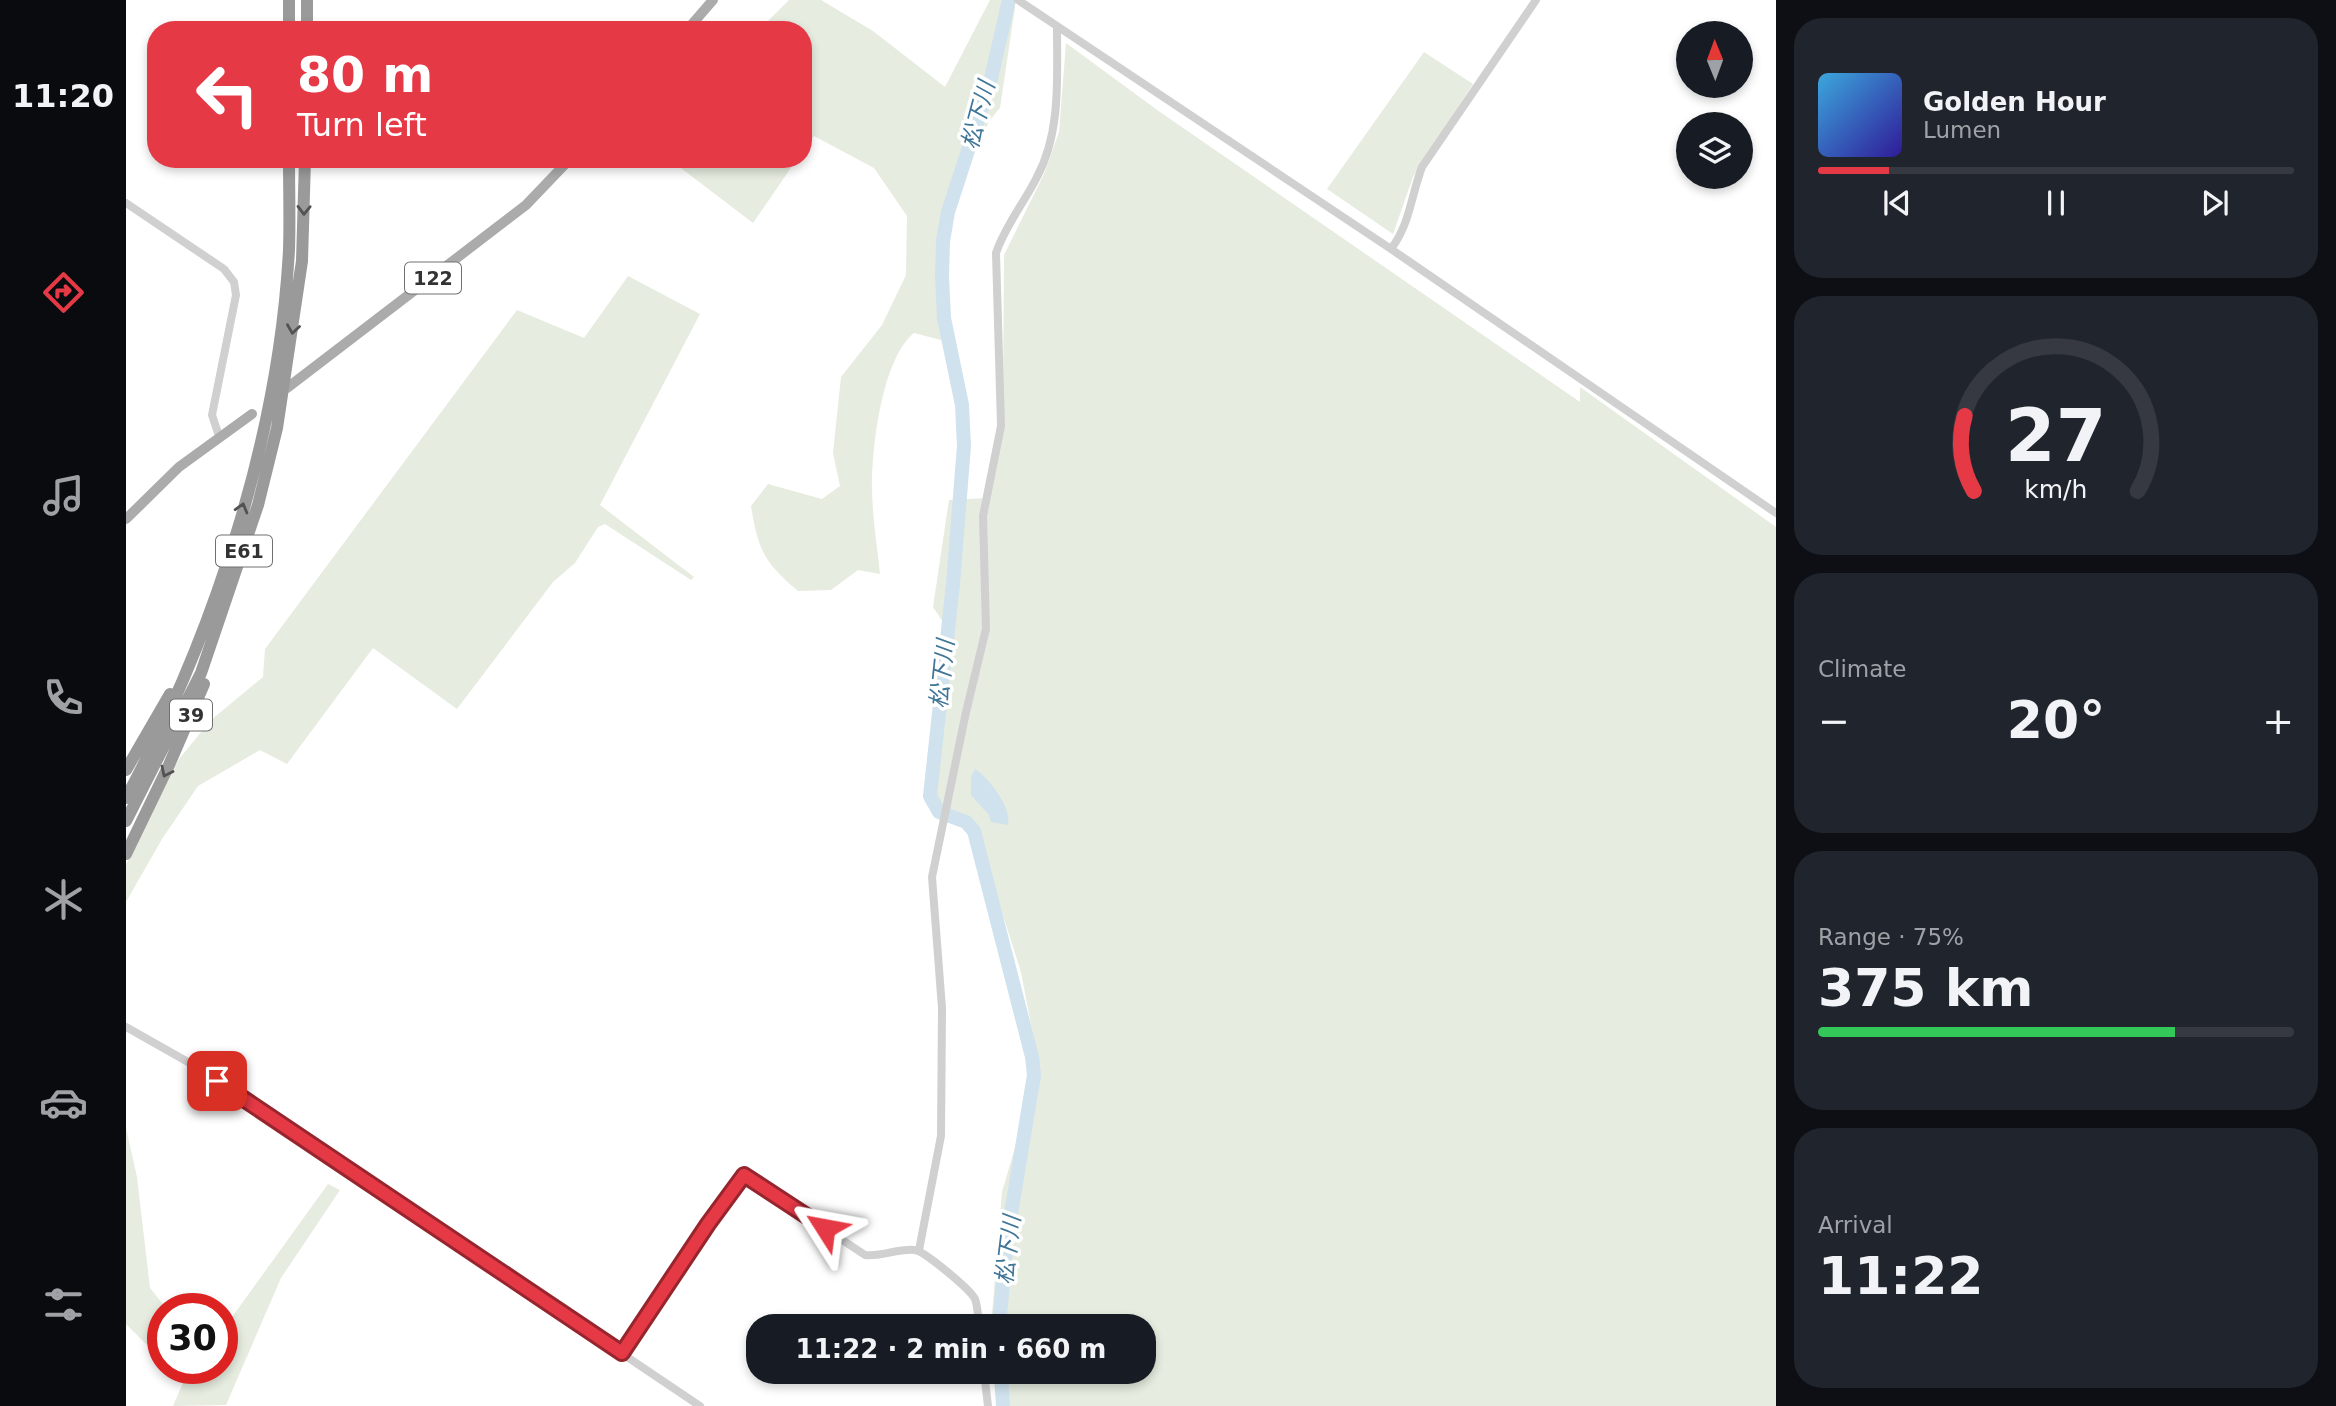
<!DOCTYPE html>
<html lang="en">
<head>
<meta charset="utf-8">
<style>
	:root { --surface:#171b24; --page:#20242c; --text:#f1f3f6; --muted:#9ea1a6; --line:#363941; --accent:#e63946 }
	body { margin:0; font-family:"DejaVu Sans","Noto Sans JP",sans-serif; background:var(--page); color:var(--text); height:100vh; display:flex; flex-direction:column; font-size:26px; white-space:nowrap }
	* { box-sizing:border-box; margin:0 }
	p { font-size:23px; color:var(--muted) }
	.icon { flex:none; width:38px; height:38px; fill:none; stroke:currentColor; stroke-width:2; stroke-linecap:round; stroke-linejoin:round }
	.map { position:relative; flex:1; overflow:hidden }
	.panel { display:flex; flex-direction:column; gap:18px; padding:18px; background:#0d0f14; width:560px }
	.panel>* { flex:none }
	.banner { position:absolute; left:21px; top:21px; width:665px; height:147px; border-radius:28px; box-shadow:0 4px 10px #0003; background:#e63946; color:#fff; overflow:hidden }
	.needle { width:46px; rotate:359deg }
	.tools { position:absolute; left:1550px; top:21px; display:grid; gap:14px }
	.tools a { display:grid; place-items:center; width:77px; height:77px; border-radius:50%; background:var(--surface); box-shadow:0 4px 10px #0003; font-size:35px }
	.speed { position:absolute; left:21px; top:1293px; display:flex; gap:14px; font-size:35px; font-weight:700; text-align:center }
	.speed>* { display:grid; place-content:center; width:91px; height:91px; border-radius:50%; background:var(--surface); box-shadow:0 4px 10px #0003; line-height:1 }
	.speed .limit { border:10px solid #d22; background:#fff; color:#111 }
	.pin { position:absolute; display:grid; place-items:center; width:60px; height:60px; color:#fff; margin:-30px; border-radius:14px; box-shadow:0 4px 10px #0006 }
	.me { position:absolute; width:77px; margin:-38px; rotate:304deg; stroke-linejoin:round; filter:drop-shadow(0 0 5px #0008) }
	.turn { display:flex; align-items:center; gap:24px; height:147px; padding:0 35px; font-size:32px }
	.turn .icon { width:91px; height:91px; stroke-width:2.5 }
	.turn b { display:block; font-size:49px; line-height:60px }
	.big { font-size:52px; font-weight:600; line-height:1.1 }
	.panel .tile { flex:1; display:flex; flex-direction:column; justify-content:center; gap:10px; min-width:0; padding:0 24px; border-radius:28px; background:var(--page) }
	.panel .dial { align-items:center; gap:0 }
	.dial svg { height:182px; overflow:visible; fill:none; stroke:var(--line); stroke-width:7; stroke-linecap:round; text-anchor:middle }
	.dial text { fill:var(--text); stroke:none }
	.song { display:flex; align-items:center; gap:21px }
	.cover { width:84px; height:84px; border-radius:10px; background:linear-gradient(135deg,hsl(200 70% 55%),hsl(250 70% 35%)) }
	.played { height:7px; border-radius:4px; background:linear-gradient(90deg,var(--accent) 15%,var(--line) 15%) }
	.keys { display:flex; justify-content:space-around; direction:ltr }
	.heat { display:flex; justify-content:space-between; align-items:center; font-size:38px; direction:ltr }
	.charge { height:10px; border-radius:5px; background:linear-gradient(90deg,#34c759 75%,var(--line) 0) }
	.trip { position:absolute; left:620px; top:1314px; width:410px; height:70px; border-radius:28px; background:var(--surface); box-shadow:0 4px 10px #0003; font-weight:600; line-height:70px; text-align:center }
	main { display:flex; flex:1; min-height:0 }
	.dock { display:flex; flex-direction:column; width:126px; justify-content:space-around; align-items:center; background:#090b0e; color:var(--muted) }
	.dock .icon { width:49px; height:49px }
	.dock .on { color:var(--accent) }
	.dock b { font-size:32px; color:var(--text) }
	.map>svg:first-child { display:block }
</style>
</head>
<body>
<main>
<nav class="dock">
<b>11:20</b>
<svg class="icon on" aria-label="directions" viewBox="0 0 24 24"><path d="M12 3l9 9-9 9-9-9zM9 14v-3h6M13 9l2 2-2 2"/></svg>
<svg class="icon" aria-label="music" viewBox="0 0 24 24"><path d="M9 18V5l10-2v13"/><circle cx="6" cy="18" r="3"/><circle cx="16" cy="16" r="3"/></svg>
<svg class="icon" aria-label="phone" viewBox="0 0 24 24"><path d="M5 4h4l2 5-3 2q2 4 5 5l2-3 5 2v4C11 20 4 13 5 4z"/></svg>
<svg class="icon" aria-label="climate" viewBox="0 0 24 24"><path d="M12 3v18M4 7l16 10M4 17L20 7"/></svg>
<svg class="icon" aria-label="car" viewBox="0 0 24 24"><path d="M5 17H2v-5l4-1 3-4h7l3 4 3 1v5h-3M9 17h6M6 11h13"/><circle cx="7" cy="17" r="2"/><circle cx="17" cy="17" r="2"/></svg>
<svg class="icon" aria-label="filters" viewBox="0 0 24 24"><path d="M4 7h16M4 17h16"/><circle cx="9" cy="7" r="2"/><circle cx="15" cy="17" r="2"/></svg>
</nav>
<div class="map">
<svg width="1650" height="1406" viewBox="0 0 1650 1406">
	<rect width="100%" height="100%" fill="#fff"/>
	<path fill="#e6ecdf" d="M663,0H695L747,31L819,87L864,0H879L889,7L874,108C857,125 823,196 820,220C816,258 820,302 819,341L788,333C756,359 746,446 746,487C746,515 751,545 754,574L732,570L705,590L672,591C638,562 632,550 625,506L642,484L696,499L714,486L707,453L715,377L756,325L780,275L781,216L748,168L688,136L677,150V30H633Z
		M940,43L1034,112L1454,402V387L1650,527V1406H871L867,1372H1017V1326H865L876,1192L913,1066L895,972L847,821L806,812L798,789L817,622L807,607L823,500L862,498L877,401L878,255L918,174L933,132Z
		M1298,52L1347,84L1287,177L1267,234L1201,189Z
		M543,159H671L627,223Z
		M502,276L574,314L474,505L568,577L565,580L479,524L472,527L449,563L427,582L331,709L247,648L161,764L134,750L72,786L36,839L0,902V864L53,759L85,720L137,677L139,649L391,310L458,338Z
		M0,1128L11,1177L24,1288L41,1309H37V1361L0,1324Z
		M202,1184L214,1190L155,1278L100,1405L47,1406L57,1383L43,1369L96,1368V1331Z"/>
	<path fill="#cfe2ee" d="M849,769C863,778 886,808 882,825L865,822L863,815L845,795V777Z"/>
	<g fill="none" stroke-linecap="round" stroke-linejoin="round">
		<path stroke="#cfe2ee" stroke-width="14" d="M873,1326L881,1238L908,1075L906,1057L848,831L840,822L813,812L804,796L827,584L838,446L836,405L818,318L816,276L817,241L822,212L864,83L883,0
			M875,1372L877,1406"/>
		<path stroke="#d0d0d0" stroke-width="8" d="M892,0L1265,249L1650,513
			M0,203L98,269L108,282L110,295L86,415L93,436
			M1265,249C1284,224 1285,196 1296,167L1410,0
			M0,1027L69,1066L574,1406
			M793,1250L815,1136L816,1008L806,877L840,712L860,629L857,516L875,426L870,253C879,226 898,203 911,177C935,132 931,78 931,29
			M496,1353L582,1224L618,1175L739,1255C757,1257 772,1248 789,1250C798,1251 844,1289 849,1299C852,1307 852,1318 853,1326
			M858,1372L862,1406"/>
		<path stroke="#ababab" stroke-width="10" d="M561,30L587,0
			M161,388L400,205L444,159
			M0,519L53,467L126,414"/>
		<path stroke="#9a9a9a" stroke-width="12" d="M163,0V30
			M181,30V0
			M0,770L44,694
			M0,798C88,635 153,436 163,250C164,220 163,189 163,159
			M0,821L75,673L132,505L151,428L176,261L179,159
			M0,854L43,765L78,684"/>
	</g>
	<defs><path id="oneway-chevron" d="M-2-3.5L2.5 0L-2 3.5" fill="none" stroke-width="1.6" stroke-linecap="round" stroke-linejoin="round" transform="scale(1.75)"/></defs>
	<g stroke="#525252">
		<use href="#oneway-chevron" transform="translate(178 210) rotate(91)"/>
		<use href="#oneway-chevron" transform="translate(167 329) rotate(98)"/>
		<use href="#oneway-chevron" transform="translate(116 508) rotate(-74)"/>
		<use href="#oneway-chevron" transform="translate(40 772) rotate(116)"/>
	</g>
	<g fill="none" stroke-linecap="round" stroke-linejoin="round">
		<defs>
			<path id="route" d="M91,1081L496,1353L582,1224L618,1175L699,1228"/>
		</defs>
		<use href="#route" stroke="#96252e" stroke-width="18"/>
		<use href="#route" stroke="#e63946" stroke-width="12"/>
	</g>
	<g text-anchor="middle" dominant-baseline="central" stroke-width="7" stroke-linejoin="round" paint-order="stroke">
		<g fill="#fff" stroke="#707070" stroke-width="2">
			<rect x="279" y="262.5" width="56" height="31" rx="5"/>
			<rect x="90" y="535.5" width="56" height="31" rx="5"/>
			<rect x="44" y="699.5" width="42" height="31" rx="5"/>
		</g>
		<g font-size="19" font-weight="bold" fill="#333">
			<text x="307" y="278">122</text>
			<text x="118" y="551">E61</text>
			<text x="65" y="715">39</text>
		</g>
		<g font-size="23" font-style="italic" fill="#3f7597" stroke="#fff">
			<text transform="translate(852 115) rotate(-75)">松下川</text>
			<text transform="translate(816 674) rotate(-84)">松下川</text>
			<text transform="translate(882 1250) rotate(-83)">松下川</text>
		</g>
	</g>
</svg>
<div class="tools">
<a><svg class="needle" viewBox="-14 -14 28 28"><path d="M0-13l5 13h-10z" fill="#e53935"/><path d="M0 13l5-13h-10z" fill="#9ea1a6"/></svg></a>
<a><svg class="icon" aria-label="layers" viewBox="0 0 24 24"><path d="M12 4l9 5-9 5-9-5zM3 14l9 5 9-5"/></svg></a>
</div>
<div class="speed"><div class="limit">30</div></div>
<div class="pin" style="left:91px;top:1081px;background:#d93025"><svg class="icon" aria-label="arrive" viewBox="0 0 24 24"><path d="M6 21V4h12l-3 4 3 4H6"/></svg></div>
<svg class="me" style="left:699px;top:1228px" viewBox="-20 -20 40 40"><path d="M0-17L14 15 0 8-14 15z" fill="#e63946" stroke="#fff" stroke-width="4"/></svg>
<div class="trip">11:22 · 2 min · 660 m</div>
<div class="banner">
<div class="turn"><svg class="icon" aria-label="left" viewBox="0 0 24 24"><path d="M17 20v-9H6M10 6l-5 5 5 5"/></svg><div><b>80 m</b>Turn left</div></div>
</div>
</div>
<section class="panel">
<div class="tile">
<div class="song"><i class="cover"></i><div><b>Golden Hour</b><p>Lumen</p></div></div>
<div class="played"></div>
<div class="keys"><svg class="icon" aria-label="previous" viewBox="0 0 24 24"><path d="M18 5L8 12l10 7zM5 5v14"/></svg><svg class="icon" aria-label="pause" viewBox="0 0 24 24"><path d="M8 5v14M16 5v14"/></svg><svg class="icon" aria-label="next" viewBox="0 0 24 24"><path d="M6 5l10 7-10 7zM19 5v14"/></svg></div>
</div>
<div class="tile dial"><svg viewBox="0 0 100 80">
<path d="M14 69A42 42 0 1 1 86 69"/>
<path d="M14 69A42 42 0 0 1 10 36" stroke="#e63946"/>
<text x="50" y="56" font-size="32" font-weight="700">27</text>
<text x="50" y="72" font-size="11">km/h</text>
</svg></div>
<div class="tile"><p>Climate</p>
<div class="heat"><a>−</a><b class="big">20°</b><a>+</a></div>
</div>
<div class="tile"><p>Range · 75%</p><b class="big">375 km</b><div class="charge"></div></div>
<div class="tile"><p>Arrival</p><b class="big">11:22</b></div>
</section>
</main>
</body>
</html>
